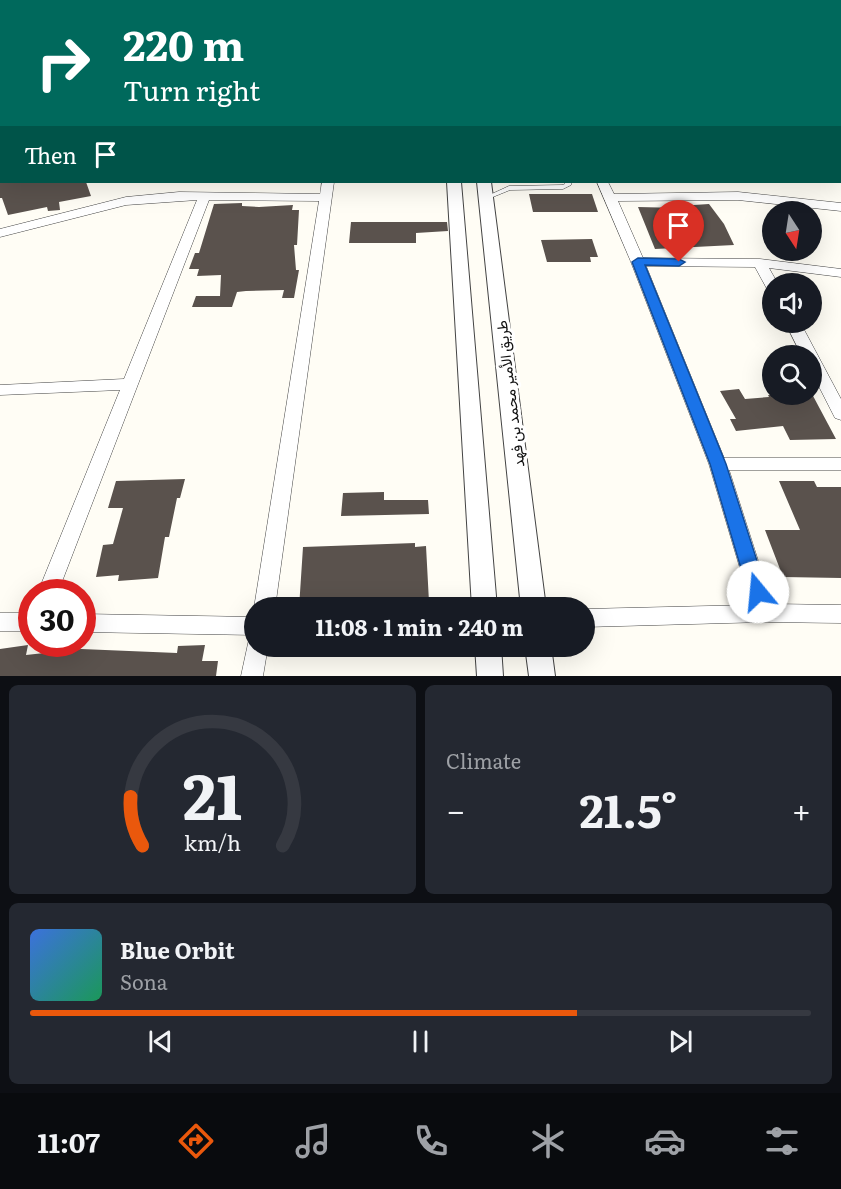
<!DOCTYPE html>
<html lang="en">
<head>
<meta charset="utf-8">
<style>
	:root { --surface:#171b24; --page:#242831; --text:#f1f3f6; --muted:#9ea1a6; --line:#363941; --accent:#ea580c }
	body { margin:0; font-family:Literata,Vazirmatn,serif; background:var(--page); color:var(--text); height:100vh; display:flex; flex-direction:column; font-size:22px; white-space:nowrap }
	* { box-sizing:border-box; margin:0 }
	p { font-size:20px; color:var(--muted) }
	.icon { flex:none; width:33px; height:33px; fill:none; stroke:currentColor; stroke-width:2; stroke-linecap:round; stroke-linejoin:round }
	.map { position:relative; height:676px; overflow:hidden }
	.drawer { display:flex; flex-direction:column; gap:9px; padding:9px; background:#0d0f14; flex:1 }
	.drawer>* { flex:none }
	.top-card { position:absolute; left:0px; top:0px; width:842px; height:183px; box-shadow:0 6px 24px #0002; background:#00695c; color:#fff; overflow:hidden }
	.needle { width:39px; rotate:168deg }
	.tools { position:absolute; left:762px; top:201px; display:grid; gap:12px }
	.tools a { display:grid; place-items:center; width:60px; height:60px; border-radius:50%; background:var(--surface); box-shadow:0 6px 24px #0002; font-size:30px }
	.speed { position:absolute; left:18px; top:579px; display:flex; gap:12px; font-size:30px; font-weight:700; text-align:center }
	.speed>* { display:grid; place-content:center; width:78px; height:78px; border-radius:50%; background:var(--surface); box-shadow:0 6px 24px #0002; line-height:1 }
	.speed .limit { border:9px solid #d22; background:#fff; color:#111 }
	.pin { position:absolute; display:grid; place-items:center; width:51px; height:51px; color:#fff; margin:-62px -26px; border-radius:50% 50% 50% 0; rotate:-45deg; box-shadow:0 0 6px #0007 }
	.pin .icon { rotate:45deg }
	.me { position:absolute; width:66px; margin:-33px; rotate:343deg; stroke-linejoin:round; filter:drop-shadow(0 0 4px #0008) }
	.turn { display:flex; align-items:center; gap:21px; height:126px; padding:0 24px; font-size:27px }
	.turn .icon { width:78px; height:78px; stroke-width:2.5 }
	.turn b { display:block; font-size:42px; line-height:51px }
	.then { display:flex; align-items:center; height:57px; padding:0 24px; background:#0003; gap:12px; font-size:22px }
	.big { font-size:45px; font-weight:700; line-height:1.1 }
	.drawer .widget { flex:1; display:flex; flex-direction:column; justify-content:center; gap:9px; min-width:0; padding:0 21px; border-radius:9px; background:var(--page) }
	.drawer .dial { align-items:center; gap:0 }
	.dial svg { height:156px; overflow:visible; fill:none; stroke:var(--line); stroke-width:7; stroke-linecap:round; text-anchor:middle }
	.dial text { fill:var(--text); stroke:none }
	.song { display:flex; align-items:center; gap:18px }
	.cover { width:72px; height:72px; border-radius:9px; background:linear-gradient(135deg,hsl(220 70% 55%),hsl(150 70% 35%)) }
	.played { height:6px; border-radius:3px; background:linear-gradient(90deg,var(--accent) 70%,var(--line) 70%) }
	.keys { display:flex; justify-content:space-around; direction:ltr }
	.heat { display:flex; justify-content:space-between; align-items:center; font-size:33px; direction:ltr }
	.drawer .tiles { flex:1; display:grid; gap:9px; grid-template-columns:1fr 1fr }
	.widget:last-child { grid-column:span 2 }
	.trip { position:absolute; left:244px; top:597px; width:351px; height:60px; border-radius:30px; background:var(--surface); box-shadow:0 6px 24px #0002; font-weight:700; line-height:60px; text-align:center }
	.dock { display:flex; height:96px; justify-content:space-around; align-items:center; background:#090b0e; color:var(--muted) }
	.dock .icon { width:42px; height:42px }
	.dock .on { color:var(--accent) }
	.dock b { font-size:27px; color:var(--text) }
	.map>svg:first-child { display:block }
</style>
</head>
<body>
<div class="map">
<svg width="841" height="676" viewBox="0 0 841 676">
	<rect width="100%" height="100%" fill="#fffdf5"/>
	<path fill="#5a524d" d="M8,182H86L91,196L59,202L60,210L48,211L47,207L8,215L2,198H0V183Z
		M529,194H592L598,212H533Z
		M242,203V206L259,207L293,205L292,210H299L297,245H294L296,270H299L294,298H282L284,290L246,291L237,292L232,307H192L196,296H220L221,275L197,276L199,269H189L195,253H199L214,204Z
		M709,204L724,224L734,245L655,249L638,207L680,208L679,206Z
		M351,222H447L448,231L416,233V243H349Z
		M592,239L598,257H590L591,262H547L541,240Z
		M739,389L745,399L769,397L768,395L812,394L836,439L790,440L783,426L736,431L730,419H736L720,391Z
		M185,479L180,498H177L169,537H165L158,578L118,581L119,575L96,577L103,545L113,544L123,508H108L116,481Z
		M779,481H814L817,487H841V578L783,577L765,530H800Z
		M384,492V500H428L429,514L341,516L343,493Z
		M415,543V547L426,546L429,602L412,603L413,607L299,608L303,547Z
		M28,645L26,655L81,649L177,653L178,646L205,645L202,661H218L216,676H0V649Z"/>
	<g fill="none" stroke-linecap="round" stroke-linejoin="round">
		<defs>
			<path id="service" d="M565,182H571V185L563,189L510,190L488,199L486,200L483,198L509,186L562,185L565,184Z"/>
			<path id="minor" d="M77,0H85L76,2Z
				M238,0H246L237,2Z
				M326,0H334L325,2Z
				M572,0H580L581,2H573Z
				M652,0H660L661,2H653Z
				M728,0H736L737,2H729Z
				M814,0H822L823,2H815Z
				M840,16H841V21H840Z
				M0,26H2V30H0Z
				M0,56H2V62H0Z
				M840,72H841V78H840Z
				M2,80V87L0,88V81Z
				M840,114H841V121H840Z
				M840,146H841V152H840Z
				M0,168H2V174H0Z
				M322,182H334L275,608H255V611L254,608L319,201L209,200L58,592H38L120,390L0,395V385L124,379L197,200L126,205L0,237V229L126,197L179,192L320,194Z
				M597,182H608L614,194L738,192L841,203V211L738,200L618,201L643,258L760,259L841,269V277L769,268L778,284H772V290L767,289L755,267L646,266L724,458H841V470H729L772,604L841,605V623L764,622L585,627V609L751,605L709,464L631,262Z
				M785,322H800L841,399V420L835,418L812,373V356H802Z
				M0,613H32V631H0Z
				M82,614L255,617V635L82,632Z
				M255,637V646H268L263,676H241L249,639Z"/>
			<path id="tertiary" d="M439,0H449V2H439Z
				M457,0H467V2H458Z
				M447,182H461L497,608H472Z
				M477,182H491L546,608H521Z
				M475,646H501L503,676H477Z
				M525,646H551L555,676H529Z"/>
		</defs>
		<use href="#service" stroke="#444" stroke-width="1"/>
		<use href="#minor" stroke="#444" stroke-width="1"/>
		<use href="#tertiary" stroke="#444" stroke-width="2"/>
		<use href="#service" fill="#fff" fill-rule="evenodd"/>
		<use href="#minor" fill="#fff" fill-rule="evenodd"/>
		<use href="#tertiary" fill="#fff" fill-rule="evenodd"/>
	</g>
	<path fill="#1a73e8" stroke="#114b97" stroke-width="1.5" d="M638,258L679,259L685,262L679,266L645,265L726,464L767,592L764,597L758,600L751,597L748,592L710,464L632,262Z"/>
	<g text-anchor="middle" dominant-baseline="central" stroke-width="6" stroke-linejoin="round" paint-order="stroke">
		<g font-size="15" fill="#111" stroke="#fff">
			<text transform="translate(509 394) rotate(-97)">طريق الأمير محمد بن فهد</text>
		</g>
	</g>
</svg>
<div class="tools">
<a><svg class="needle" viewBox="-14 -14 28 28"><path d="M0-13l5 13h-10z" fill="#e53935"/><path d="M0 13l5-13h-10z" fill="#9ea1a6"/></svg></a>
<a><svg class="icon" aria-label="sound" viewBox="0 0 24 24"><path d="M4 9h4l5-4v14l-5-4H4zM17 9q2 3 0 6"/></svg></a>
<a><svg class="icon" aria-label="search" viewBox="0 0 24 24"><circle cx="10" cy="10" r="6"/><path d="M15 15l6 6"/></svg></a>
</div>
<div class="speed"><div class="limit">30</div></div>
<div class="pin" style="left:679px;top:262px;background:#d93025"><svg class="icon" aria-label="arrive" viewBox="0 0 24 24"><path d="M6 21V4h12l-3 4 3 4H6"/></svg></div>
<svg class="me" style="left:758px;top:592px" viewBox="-20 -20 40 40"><circle r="19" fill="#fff"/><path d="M0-13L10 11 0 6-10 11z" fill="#1a73e8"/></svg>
<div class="trip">11:08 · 1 min · 240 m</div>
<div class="top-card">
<div class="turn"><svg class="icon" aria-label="right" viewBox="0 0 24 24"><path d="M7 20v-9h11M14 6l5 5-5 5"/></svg><div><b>220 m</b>Turn right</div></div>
<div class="then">Then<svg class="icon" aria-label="arrive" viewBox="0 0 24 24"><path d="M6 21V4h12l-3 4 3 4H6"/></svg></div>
</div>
</div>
<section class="drawer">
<div class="tiles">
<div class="widget dial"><svg viewBox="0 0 100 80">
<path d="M14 69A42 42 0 1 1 86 69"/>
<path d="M14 69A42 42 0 0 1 8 44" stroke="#ea580c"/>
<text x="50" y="56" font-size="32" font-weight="700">21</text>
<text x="50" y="72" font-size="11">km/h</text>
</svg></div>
<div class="widget"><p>Climate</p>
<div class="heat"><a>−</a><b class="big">21.5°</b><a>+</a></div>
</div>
<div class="widget">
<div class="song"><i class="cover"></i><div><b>Blue Orbit</b><p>Sona</p></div></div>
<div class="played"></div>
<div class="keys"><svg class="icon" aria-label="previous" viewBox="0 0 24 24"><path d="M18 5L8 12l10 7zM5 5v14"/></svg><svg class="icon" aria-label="pause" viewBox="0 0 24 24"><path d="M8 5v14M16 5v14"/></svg><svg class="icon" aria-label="next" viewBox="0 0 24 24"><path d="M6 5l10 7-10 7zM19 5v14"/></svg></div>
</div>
</div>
</section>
<nav class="dock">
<b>11:07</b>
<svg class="icon on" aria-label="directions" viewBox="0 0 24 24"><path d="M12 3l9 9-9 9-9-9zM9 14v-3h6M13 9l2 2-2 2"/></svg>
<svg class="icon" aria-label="music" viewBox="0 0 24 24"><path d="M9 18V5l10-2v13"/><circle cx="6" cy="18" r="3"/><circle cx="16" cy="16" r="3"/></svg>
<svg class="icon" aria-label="phone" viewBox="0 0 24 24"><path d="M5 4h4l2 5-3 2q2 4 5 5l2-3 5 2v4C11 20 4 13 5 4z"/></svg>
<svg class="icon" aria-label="climate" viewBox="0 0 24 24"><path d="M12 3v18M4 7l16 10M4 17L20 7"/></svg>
<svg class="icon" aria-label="car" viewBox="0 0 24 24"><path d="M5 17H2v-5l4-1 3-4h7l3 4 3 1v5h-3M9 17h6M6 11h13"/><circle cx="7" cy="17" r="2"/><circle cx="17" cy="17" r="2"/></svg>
<svg class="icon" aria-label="filters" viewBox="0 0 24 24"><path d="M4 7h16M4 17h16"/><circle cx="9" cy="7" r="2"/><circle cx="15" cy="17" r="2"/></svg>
</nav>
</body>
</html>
